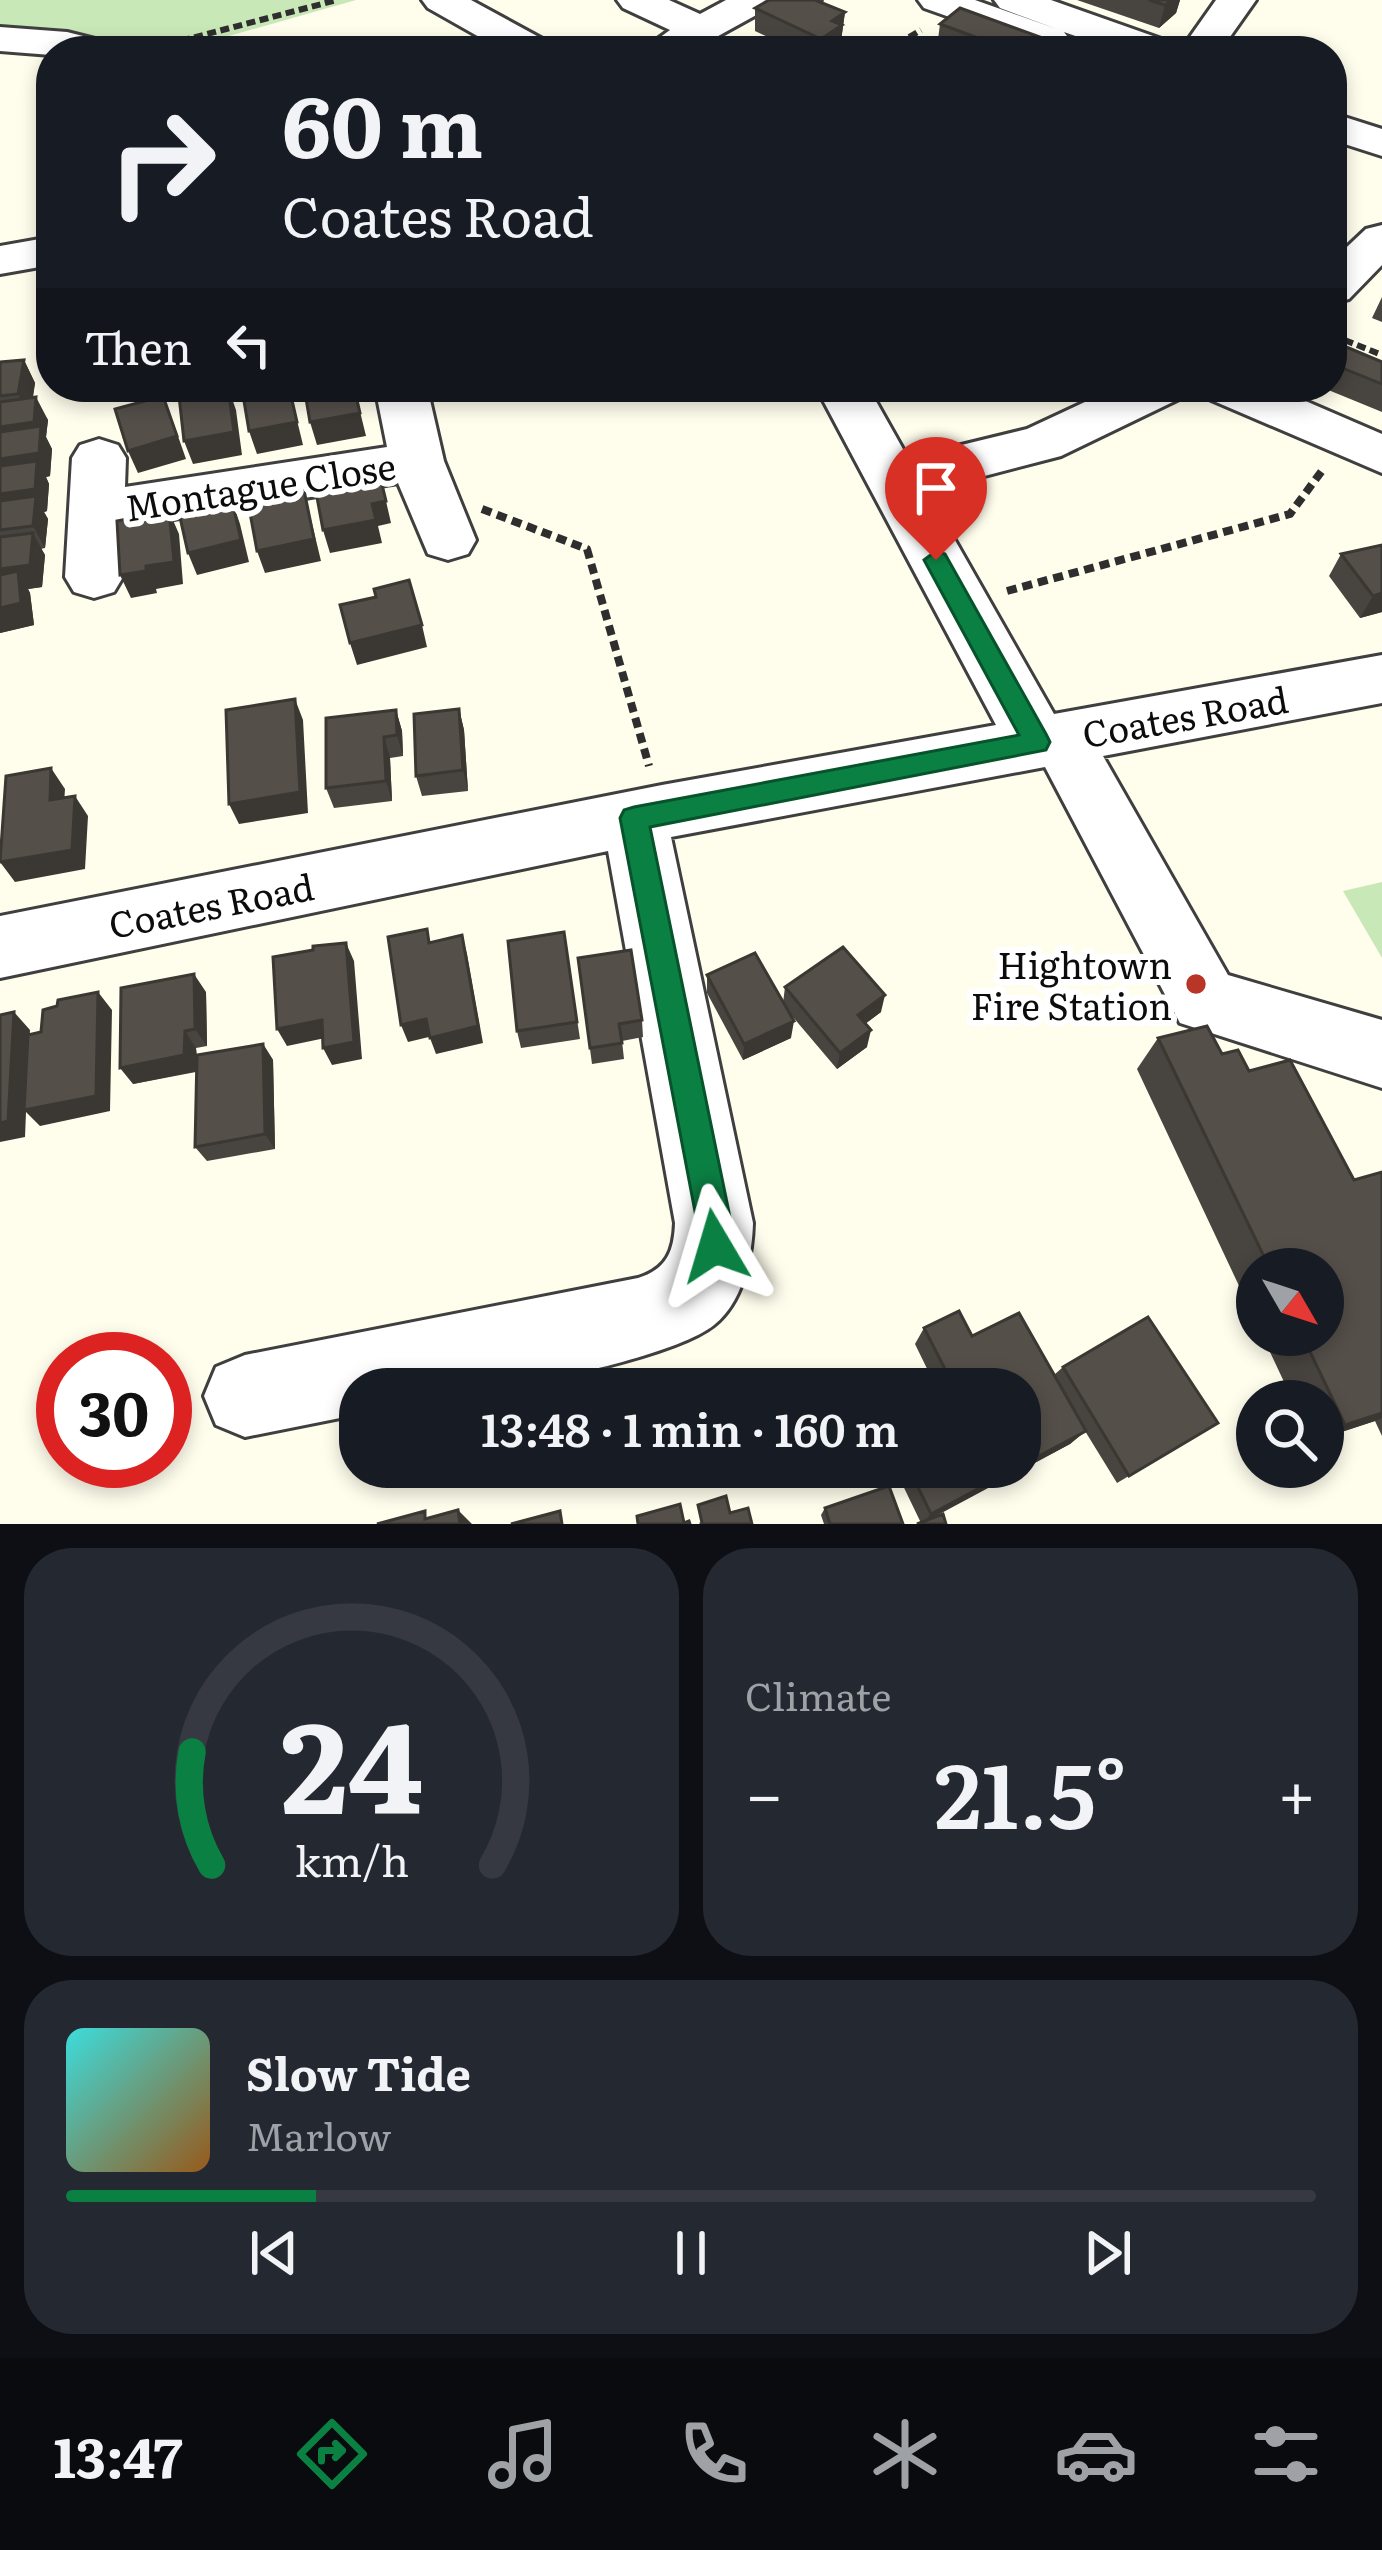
<!DOCTYPE html>
<html lang="en">
<head>
<meta charset="utf-8">
<style>
	:root { --surface:#171b24; --page:#242831; --text:#f1f3f6; --muted:#9ea1a6; --line:#363941; --accent:#0b8043 }
	body { margin:0; font-family:Literata,serif; background:var(--page); color:var(--text); height:100vh; display:flex; flex-direction:column; font-size:45px; white-space:nowrap }
	* { box-sizing:border-box; margin:0 }
	p { font-size:39px; color:var(--muted) }
	.icon { flex:none; width:66px; height:66px; fill:none; stroke:currentColor; stroke-width:2; stroke-linecap:round; stroke-linejoin:round }
	.map { position:relative; height:1524px; overflow:hidden }
	.panel { display:flex; flex-direction:column; gap:24px; padding:24px; background:#0d0f14; flex:1 }
	.panel>* { flex:none }
	.guide { position:absolute; left:36px; top:36px; width:1311px; height:366px; border-radius:48px; box-shadow:0 6px 18px #0003; background:#171b24; color:var(--text); overflow:hidden }
	.needle { width:78px; rotate:129deg }
	.tools { position:absolute; left:1236px; top:1248px; display:grid; gap:24px }
	.tools a { display:grid; place-items:center; width:108px; height:108px; border-radius:50%; background:var(--surface); box-shadow:0 6px 18px #0003; font-size:60px }
	.speed { position:absolute; left:36px; top:1332px; display:flex; gap:24px; font-size:60px; font-weight:700; text-align:center }
	.speed>* { display:grid; place-content:center; width:156px; height:156px; border-radius:50%; background:var(--surface); box-shadow:0 6px 18px #0003; line-height:1 }
	.speed .limit { border:18px solid #d22; background:#fff; color:#111 }
	.pin { position:absolute; display:grid; place-items:center; width:102px; height:102px; color:#fff; margin:-123px -51px; border-radius:50% 50% 50% 0; rotate:-45deg; box-shadow:0 0 12px #0007 }
	.pin .icon { rotate:45deg }
	.me { position:absolute; width:132px; margin:-66px; rotate:353deg; stroke-linejoin:round; filter:drop-shadow(0 0 9px #0008) }
	.turn { display:flex; align-items:center; gap:42px; height:252px; padding:0 48px; font-size:54px }
	.turn .icon { width:156px; height:156px; stroke-width:2.5 }
	.turn b { display:block; font-size:84px; line-height:102px }
	.then { display:flex; align-items:center; height:114px; padding:0 48px; background:#0003; gap:24px; font-size:45px }
	.big { font-size:90px; font-weight:600; line-height:1.1 }
	.panel .tile { flex:1; display:flex; flex-direction:column; justify-content:center; gap:18px; min-width:0; padding:0 42px; border-radius:48px; background:var(--page) }
	.panel .dial { align-items:center; gap:0 }
	.dial svg { height:312px; overflow:visible; fill:none; stroke:var(--line); stroke-width:7; stroke-linecap:round; text-anchor:middle }
	.dial text { fill:var(--text); stroke:none }
	.song { display:flex; align-items:center; gap:36px }
	.cover { width:144px; height:144px; border-radius:18px; background:linear-gradient(135deg,hsl(180 70% 55%),hsl(30 70% 35%)) }
	.played { height:12px; border-radius:6px; background:linear-gradient(90deg,var(--accent) 20%,var(--line) 20%) }
	.keys { display:flex; justify-content:space-around; direction:ltr }
	.heat { display:flex; justify-content:space-between; align-items:center; font-size:66px; direction:ltr }
	.panel .tiles { flex:1; display:grid; gap:24px; grid-template-columns:1fr 1fr }
	.tile:last-child { grid-column:span 2 }
	.trip { position:absolute; left:339px; top:1368px; width:702px; height:120px; border-radius:48px; background:var(--surface); box-shadow:0 6px 18px #0003; font-weight:600; line-height:120px; text-align:center }
	.dock { display:flex; height:192px; justify-content:space-around; align-items:center; background:#090b0e; color:var(--muted) }
	.dock .icon { width:84px; height:84px }
	.dock .current { color:var(--accent) }
	.dock b { font-size:54px; color:var(--text) }
	.map>svg:first-child { display:block }
</style>
</head>
<body>
<div class="map">
<svg width="1382" height="1524" viewBox="0 0 1382 1524">
	<rect width="100%" height="100%" fill="#fffdec"/>
	<path fill="#c9e8b7" d="M0,0H356L176,51H118L89,38L0,31Z
		M1382,882V958L1343,891Z"/>
	<g fill="none" stroke-linecap="round" stroke-linejoin="round">
		<defs>
			<path id="minor" d="M422,0H471L548,42L554,51H504L428,8Z
				M617,0H669L700,14L726,0H775L769,8L691,51H641L670,30L623,8Z
				M918,0H975L1057,29L1000,8L994,0H1051L1170,42L1176,51H1118L1064,32L1070,40L1064,49L1046,51L924,8Z
				M1216,0H1256L1220,51H1180Z
				M0,27L67,32L107,42L113,51H51V55L0,51Z
				M1332,113L1382,129V156L1332,140Z
				M1382,225V265L1349,299L1332,303V261L1366,229Z
				M51,237V265L0,274V246Z
				M375,387H427L444,461L476,540L468,554L448,560L428,554L398,483L124,527L123,577L114,592L94,598L74,592L65,577L72,458L80,445L99,439L118,445L126,458L125,487L387,447Z
				M816,387H868L908,458L1027,429L1117,387H1187L1179,399L1061,456L927,491L1054,714L1382,655V703L1103,756L1228,975L1382,1020V1088L1180,1023L1045,767L671,837L753,1223C752,1257 743,1302 714,1325C677,1355 531,1386 482,1389C441,1391 400,1389 360,1389V1414L245,1437L216,1425L204,1396L216,1367L245,1355L638,1278C667,1269 674,1251 675,1223L608,851L0,978V916L662,785L996,725Z
				M1201,387H1273L1382,434V473L1209,399Z"/>
		</defs>
		<use href="#minor" stroke="#3f3f3f" stroke-width="6"/>
		<path stroke="#2e2e2e" stroke-width="6" stroke-dasharray="9 4.5" stroke-linecap="butt" d="M142,51L337,0
			M886,51L921,30
			M1332,335L1382,355"/>
		<path stroke="#2e2e2e" stroke-width="8" stroke-dasharray="10 6" stroke-linecap="butt" d="M482,509L587,549L649,766
			M1007,591L1290,514L1324,468"/>
		<use href="#minor" fill="#fff" fill-rule="evenodd"/>
	</g>
	<path fill="#48443f" d="M769,0H824L823,3L845,12L840,48L836,51H797L755,31V8Z
		M1077,0H1180L1176,13L1159,28Z
		M940,24L1078,51H948L937,47Z
		M1382,297V322L1372,318Z
		M1332,341L1382,362V412L1321,387H1332Z
		M24,360L35,383L33,398L48,420L46,437L52,449L50,476L46,477L49,484L47,511L44,512L48,519L45,548L41,549L45,555L42,587L28,589L30,593L34,625L0,633V362Z
		M1382,545V612L1360,618L1329,576L1341,554Z
		M459,709L464,730L468,791L422,796L416,776Z
		M396,710L402,731L403,756L390,758L392,801L334,808L326,788Z
		M564,932L580,1039L521,1048L517,1031Z
		M578,958L642,1020L643,1037L622,1041L624,1059L592,1064Z
		M707,975L783,1003L785,987L881,1012L865,1024L867,1047L837,1069L787,1010L791,1038L743,1060L707,993Z
		M206,992L207,1046L196,1048L197,1056L263,1044L273,1060L275,1149L207,1161L195,1147L196,1072L133,1084Z
		M1158,1038L1222,1054L1249,1071L1354,1180L1382,1172V1436L1375,1421L1323,1438V1401H1293L1262,1335H1323V1269H1257V1324L1137,1069Z
		M924,1328L972,1336L1054,1375L1063,1367L1218,1423L1117,1483L1085,1431L1070,1444L921,1523L894,1467H1020L934,1383L915,1344Z
		M825,1508L903,1524H824L821,1515Z"/>
	<path fill="#3b3733" d="M1172,0H1180L1176,13L1159,28L1165,5Z
		M845,12L840,48L836,51H820L821,39L832,21Z
		M24,360L35,383L29,417L18,394Z
		M228,387L236,410L242,455L193,464L184,441Z
		M289,387L303,445L257,454L249,431Z
		M354,387L366,436L317,445L310,422Z
		M36,397L48,420L46,437L52,449L50,476L46,477L49,484L47,511L44,512L48,519L45,548L33,526L0,518V427Z
		M172,419L186,459L138,473L128,451Z
		M304,490L321,561L265,573L257,551Z
		M232,501L240,524L249,562L197,575L188,553Z
		M386,501L391,523L378,526L382,543L330,553L323,530L372,504Z
		M169,511L179,534L183,584L156,589L157,593L131,598L120,575L146,566Z
		M33,533L45,555L42,587L28,589L30,593L34,625L0,633V569Z
		M1382,593V612L1360,618L1373,596Z
		M422,625L427,647L357,665L350,643Z
		M295,699L303,720L308,813L239,824L229,804Z
		M459,709L464,730L468,791L463,770Z
		M396,710L402,731L403,756L397,735Z
		M384,737L390,758L392,801L386,781Z
		M51,768L65,789L63,820L50,800Z
		M75,796L88,816L85,869L15,882L0,862Z
		M462,935L467,954L483,1043L436,1054L430,1038Z
		M346,943L354,961L362,1059L332,1065L323,1048Z
		M194,974L206,992L207,1046L195,1029Z
		M98,992L112,1010L110,1111L40,1126L26,1112L25,1137L0,1142V1123L14,1012L30,1030L26,1110Z
		M885,995L881,1012L854,1032L858,1015Z
		M426,1019L433,1036L408,1042L401,1025Z
		M322,1020L330,1037L287,1046L277,1029Z
		M794,1021L791,1038L743,1060L744,1044Z
		M871,1030L867,1047L837,1069L840,1053Z
		M185,1031L196,1048L197,1071L133,1084L120,1068Z
		M263,1044L273,1060L275,1149L265,1134Z
		M1382,1413V1418L1375,1421L1323,1438V1436L1345,1425Z
		M1086,1431L1070,1444L921,1524L931,1514Z
		M458,1510L472,1524H460Z"/>
	<path fill="#544f49" stroke="#3b3733" stroke-width="3" d="M769,0H815L845,12L832,21L842,25L821,39L755,8Z
		M1149,0H1172L1165,5Z
		M960,8L1078,51H1013L940,24Z
		M1332,341L1382,362V384L1332,364Z
		M24,360L18,394L0,396V362Z
		M228,387L234,432L184,441L179,396Z
		M257,387H289L297,422L249,431L242,389Z
		M304,387H354L360,413L310,422Z
		M163,396L177,436L128,451L115,409Z
		M36,397L34,422L0,427V402Z
		M41,426L39,453L0,459V432Z
		M37,461L35,489L0,494V466Z
		M379,472L386,501L372,504L376,520L323,530L316,492L338,488L336,481Z
		M304,490L314,539L257,551L248,502Z
		M36,496L33,526L0,530V501Z
		M232,501L241,540L188,553L179,513Z
		M169,511L174,562L146,566V571L120,575L117,521Z
		M33,533L30,565L0,569V537Z
		M1382,545V593L1373,596L1341,554Z
		M18,571L21,603L0,608V575Z
		M409,580L422,625L350,643L340,605L376,597L374,589Z
		M295,699L300,792L229,804L226,710Z
		M459,709L463,770L416,776L414,714Z
		M396,710L397,735L384,737L386,781L326,788V718Z
		M51,768L50,800L75,796L72,850L0,862L6,776Z
		M427,929L429,943L462,935L478,1026L430,1038L426,1019L401,1025L388,937Z
		M564,932L577,1022L517,1031L508,941Z
		M346,943L354,1042L323,1048L322,1020L277,1029L273,957L313,950V946Z
		M843,947L885,995L858,1015L871,1030L840,1053L785,987Z
		M631,950L642,1020L619,1024L622,1043L590,1048L578,958Z
		M755,953L794,1021L744,1044L707,975Z
		M194,974L195,1029L185,1031L184,1055L120,1068L121,988Z
		M98,992L96,1096L24,1110L28,1035L41,1032L43,1010L57,1006L58,1000Z
		M14,1012L8,1121L0,1123V1015Z
		M1207,1026L1222,1054L1238,1050L1249,1071L1290,1060L1354,1180L1382,1172V1413L1345,1425L1302,1335H1323V1269H1270L1158,1038Z
		M263,1044L265,1134L195,1147L197,1055Z
		M959,1311L972,1336L1019,1313L1086,1431L1020,1466V1389H922L948,1375L924,1328Z
		M1148,1317L1218,1423L1129,1476L1063,1367Z
		M908,1467H1019L931,1514Z
		M889,1486L903,1524H830L825,1508Z
		M726,1496L730,1513L748,1508L752,1524H700L702,1523L698,1505Z
		M680,1504L684,1523L689,1521L690,1524H638L637,1516Z
		M458,1510L460,1524H377L425,1511V1519Z
		M560,1511L562,1524H511Z
		M943,1514L946,1524H917Z"/>
	<path fill="#0b8043" stroke="#07532c" stroke-width="3" d="M936,551L945,554L1046,734L1050,742L1046,750L650,827L731,1222L727,1258L715,1263L703,1258L697,1222L620,818L624,810L634,807L1019,735L924,560Z"/>
	<circle fill="#b93528" stroke="#fff" stroke-width="4.5" cx="1196" cy="984" r="12"/>
	<g text-anchor="middle" dominant-baseline="central" stroke-width="12" stroke-linejoin="round" paint-order="stroke">
		<g font-size="36" fill="#0c0c0c" stroke="#fff">
			<text transform="translate(260 485) rotate(-9)">Montague Close</text>
			<text transform="translate(1185 715) rotate(-10)">Coates Road</text>
			<text transform="translate(211 904) rotate(-11)">Coates Road</text>
		</g>
		<g font-size="36" fill="#0c0c0c" stroke="#fff" text-anchor="end">
			<text x="1172" y="963">Hightown<tspan x="1172" dy="41">Fire Station</tspan></text>
		</g>
	</g>
</svg>
<div class="tools">
<a><svg class="needle" viewBox="-14 -14 28 28"><path d="M0-13l5 13h-10z" fill="#e53935"/><path d="M0 13l5-13h-10z" fill="#9ea1a6"/></svg></a>
<a><svg class="icon" aria-label="search" viewBox="0 0 24 24"><circle cx="10" cy="10" r="6"/><path d="M15 15l6 6"/></svg></a>
</div>
<div class="speed"><div class="limit">30</div></div>
<div class="pin" style="left:936px;top:560px;background:#d93025"><svg class="icon" aria-label="arrive" viewBox="0 0 24 24"><path d="M6 21V4h12l-3 4 3 4H6"/></svg></div>
<svg class="me" style="left:715px;top:1246px" viewBox="-20 -20 40 40"><path d="M0-17L14 15 0 8-14 15z" fill="#0b8043" stroke="#fff" stroke-width="4"/></svg>
<div class="trip">13:48 · 1 min · 160 m</div>
<div class="guide">
<div class="turn"><svg class="icon" aria-label="right" viewBox="0 0 24 24"><path d="M7 20v-9h11M14 6l5 5-5 5"/></svg><div><b>60 m</b>Coates Road</div></div>
<div class="then">Then<svg class="icon" aria-label="left" viewBox="0 0 24 24"><path d="M17 20v-9H6M10 6l-5 5 5 5"/></svg></div>
</div>
</div>
<section class="panel">
<div class="tiles">
<div class="tile dial"><svg viewBox="0 0 100 80">
<path d="M14 69A42 42 0 1 1 86 69"/>
<path d="M14 69A42 42 0 0 1 9 40" stroke="#0b8043"/>
<text x="50" y="56" font-size="32" font-weight="700">24</text>
<text x="50" y="72" font-size="11">km/h</text>
</svg></div>
<div class="tile"><p>Climate</p>
<div class="heat"><a>−</a><b class="big">21.5°</b><a>+</a></div>
</div>
<div class="tile">
<div class="song"><i class="cover"></i><div><b>Slow Tide</b><p>Marlow</p></div></div>
<div class="played"></div>
<div class="keys"><svg class="icon" aria-label="previous" viewBox="0 0 24 24"><path d="M18 5L8 12l10 7zM5 5v14"/></svg><svg class="icon" aria-label="pause" viewBox="0 0 24 24"><path d="M8 5v14M16 5v14"/></svg><svg class="icon" aria-label="next" viewBox="0 0 24 24"><path d="M6 5l10 7-10 7zM19 5v14"/></svg></div>
</div>
</div>
</section>
<nav class="dock">
<b>13:47</b>
<svg class="icon current" aria-label="directions" viewBox="0 0 24 24"><path d="M12 3l9 9-9 9-9-9zM9 14v-3h6M13 9l2 2-2 2"/></svg>
<svg class="icon" aria-label="music" viewBox="0 0 24 24"><path d="M9 18V5l10-2v13"/><circle cx="6" cy="18" r="3"/><circle cx="16" cy="16" r="3"/></svg>
<svg class="icon" aria-label="phone" viewBox="0 0 24 24"><path d="M5 4h4l2 5-3 2q2 4 5 5l2-3 5 2v4C11 20 4 13 5 4z"/></svg>
<svg class="icon" aria-label="climate" viewBox="0 0 24 24"><path d="M12 3v18M4 7l16 10M4 17L20 7"/></svg>
<svg class="icon" aria-label="car" viewBox="0 0 24 24"><path d="M5 17H2v-5l4-1 3-4h7l3 4 3 1v5h-3M9 17h6M6 11h13"/><circle cx="7" cy="17" r="2"/><circle cx="17" cy="17" r="2"/></svg>
<svg class="icon" aria-label="filters" viewBox="0 0 24 24"><path d="M4 7h16M4 17h16"/><circle cx="9" cy="7" r="2"/><circle cx="15" cy="17" r="2"/></svg>
</nav>
</body>
</html>
